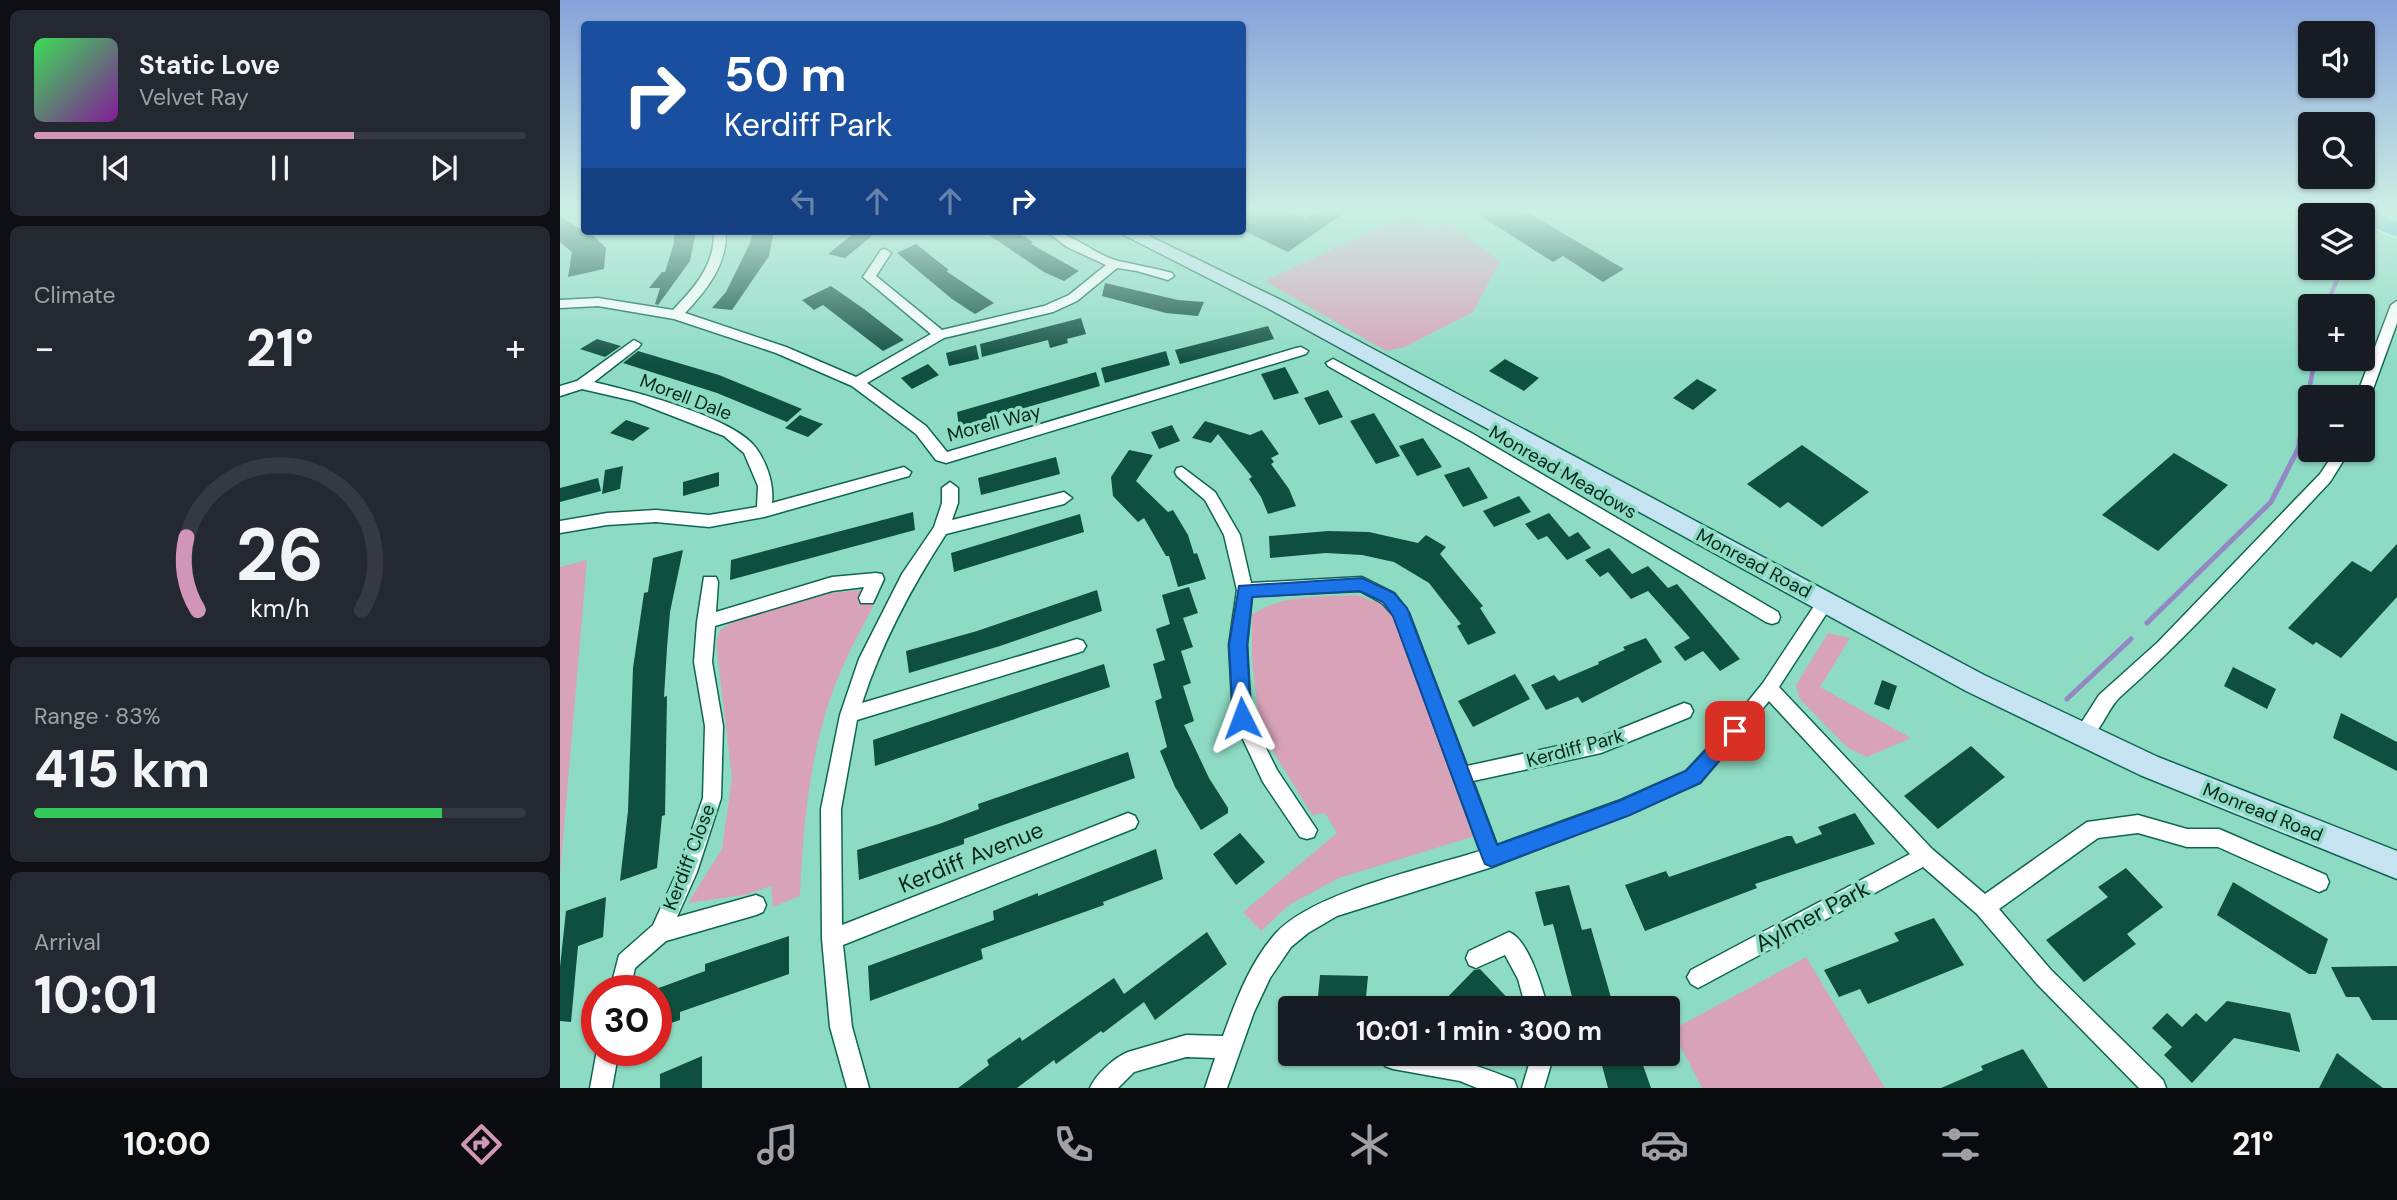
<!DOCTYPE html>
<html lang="en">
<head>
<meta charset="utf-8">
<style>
	:root { --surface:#171b24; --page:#242831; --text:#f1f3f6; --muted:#9ea1a6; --line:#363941; --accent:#d095b7 }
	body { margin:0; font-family:"DM Sans",sans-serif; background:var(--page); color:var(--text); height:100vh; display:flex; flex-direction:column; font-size:26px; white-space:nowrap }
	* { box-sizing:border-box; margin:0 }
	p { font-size:23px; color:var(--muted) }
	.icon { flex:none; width:38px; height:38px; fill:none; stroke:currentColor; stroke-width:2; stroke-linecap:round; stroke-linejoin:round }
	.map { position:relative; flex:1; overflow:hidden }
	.panel { display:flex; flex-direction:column; gap:10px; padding:10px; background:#0d0f14; width:560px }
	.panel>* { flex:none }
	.hud { position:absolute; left:21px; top:21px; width:665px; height:214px; border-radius:7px; box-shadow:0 2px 5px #0004; background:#1a4fa0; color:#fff; overflow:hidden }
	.buttons { position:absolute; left:1738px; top:21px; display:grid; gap:14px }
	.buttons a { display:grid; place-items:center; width:77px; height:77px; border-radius:7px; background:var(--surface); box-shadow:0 2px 5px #0004; font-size:35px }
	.speed { position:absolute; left:21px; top:975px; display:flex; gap:14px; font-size:35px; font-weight:700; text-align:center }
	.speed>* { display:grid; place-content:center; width:91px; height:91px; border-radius:50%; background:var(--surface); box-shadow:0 2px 5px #0004; line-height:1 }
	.speed .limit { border:10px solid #d22; background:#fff; color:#111 }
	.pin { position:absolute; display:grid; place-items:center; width:60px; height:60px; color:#fff; margin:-30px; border-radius:14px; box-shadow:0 4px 10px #0006 }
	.me { position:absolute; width:77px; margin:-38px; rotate:357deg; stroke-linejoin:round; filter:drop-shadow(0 0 5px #0008) }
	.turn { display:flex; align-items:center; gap:24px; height:147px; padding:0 28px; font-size:32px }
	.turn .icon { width:91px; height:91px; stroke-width:2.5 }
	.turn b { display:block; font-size:49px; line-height:60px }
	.lanes { display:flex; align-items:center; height:66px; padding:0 28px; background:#0003; justify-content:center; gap:35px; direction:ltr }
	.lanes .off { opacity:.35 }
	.big { font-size:52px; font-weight:700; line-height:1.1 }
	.panel .card { flex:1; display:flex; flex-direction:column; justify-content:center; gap:10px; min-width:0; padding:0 24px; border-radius:10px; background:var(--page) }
	.panel .dial { align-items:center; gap:0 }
	.dial svg { height:182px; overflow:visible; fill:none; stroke:var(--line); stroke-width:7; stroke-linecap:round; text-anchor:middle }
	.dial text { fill:var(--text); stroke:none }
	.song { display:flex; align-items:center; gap:21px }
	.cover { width:84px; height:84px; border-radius:10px; background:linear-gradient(135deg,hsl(130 70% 55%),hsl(290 70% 35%)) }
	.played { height:7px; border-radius:4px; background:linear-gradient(90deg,var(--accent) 65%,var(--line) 65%) }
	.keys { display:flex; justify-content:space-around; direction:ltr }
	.heat { display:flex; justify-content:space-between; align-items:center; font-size:38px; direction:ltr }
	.charge { height:10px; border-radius:5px; background:linear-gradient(90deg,#34c759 83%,var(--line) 0) }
	.trip { position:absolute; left:718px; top:996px; width:402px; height:70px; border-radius:7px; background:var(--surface); box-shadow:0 2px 5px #0004; font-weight:700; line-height:70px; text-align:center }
	.menu { display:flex; height:112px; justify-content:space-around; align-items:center; background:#090b0e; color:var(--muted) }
	.menu .icon { width:49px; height:49px }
	.menu .active { color:var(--accent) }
	.menu b { font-size:32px; color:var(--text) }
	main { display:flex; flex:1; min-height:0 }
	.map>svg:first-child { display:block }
</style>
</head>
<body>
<main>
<section class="panel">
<div class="card">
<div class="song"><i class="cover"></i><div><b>Static Love</b><p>Velvet Ray</p></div></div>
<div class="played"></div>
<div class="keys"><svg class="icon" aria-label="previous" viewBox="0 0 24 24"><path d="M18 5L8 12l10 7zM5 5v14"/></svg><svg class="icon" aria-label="pause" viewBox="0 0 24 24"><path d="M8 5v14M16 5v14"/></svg><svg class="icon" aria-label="next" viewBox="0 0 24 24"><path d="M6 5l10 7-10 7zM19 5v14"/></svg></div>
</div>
<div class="card"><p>Climate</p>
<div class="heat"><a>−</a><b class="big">21°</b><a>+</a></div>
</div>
<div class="card dial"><svg viewBox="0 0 100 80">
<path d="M14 69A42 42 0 1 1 86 69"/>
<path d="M14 69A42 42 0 0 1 9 37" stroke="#d095b7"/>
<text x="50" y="56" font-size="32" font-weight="700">26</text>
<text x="50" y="72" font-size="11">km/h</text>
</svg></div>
<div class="card"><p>Range · 83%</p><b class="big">415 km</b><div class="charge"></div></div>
<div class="card"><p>Arrival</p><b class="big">10:01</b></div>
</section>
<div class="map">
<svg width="1837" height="1088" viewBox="0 0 1837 1088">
	<rect width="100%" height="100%" fill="#8edbc3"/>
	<path fill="#d8a3b9" d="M848,214L872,230L887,223L940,261L913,312L845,347L826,351L705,281Z
		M27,560L0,875V567Z
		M301,590L300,601L315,603C299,633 282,664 271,696C249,760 243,828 240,896L213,907L211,886L185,895L128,903L162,849L172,778L156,643L160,630L173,622L270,593Z
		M797,595L822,604L836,619L915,836L779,878L729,905L701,931L683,912L777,833L765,813L752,815L700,730L692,660V615C721,594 762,597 797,595Z
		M1268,633L1290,638L1260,687L1351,738L1307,757L1288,748L1239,698L1236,685Z
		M1246,957L1325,1088H1142L1112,1030Z"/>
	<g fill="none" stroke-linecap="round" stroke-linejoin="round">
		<path stroke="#9387c4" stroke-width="4.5" d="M1766,306L1782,268
			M1739,442L1755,359"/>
		<path stroke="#9387c4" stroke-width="5" d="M1587,623L1711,502L1738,449L1740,441
			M1507,699L1571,639"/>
	</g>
	<path fill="#0f4f40" d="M682,211H729L745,218L756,211H787L728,252L682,230Z
		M913,211H965L1064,269L1043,282L1003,256L993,262Z
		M0,216L28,234L31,233L46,248L44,269L8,277L12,252L0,242Z
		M122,231H136L130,261L98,305L95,304L100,288H89L102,272H105L114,243V233Z
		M214,231L209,256L172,310L152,308L166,292L190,243L193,232Z
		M297,231H318L285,258L268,254Z
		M423,231H455L473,242L471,244L519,271L504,281L484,272Z
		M356,244L389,270L386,271L434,303L415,314L392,299L337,253Z
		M545,283L618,300L644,302L638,316L606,313L542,296Z
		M271,286L304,309L344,340L323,351L263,305L254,310L242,300Z
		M521,318L526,334L507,339L508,343L490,348L488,340L422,357L420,344Z
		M708,326L714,339L620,364L615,350Z
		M37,339L61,346L45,357L20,349Z
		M416,345L419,359L389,366L386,353Z
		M78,351L159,375L242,409L227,422L157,393L63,363Z
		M606,351L610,365L545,383L541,368Z
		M945,359L979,378L964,391L929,371Z
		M368,364L379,375L352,389L341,378Z
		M725,367L739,393L714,400L701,374Z
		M536,372L540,386L399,427L397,412Z
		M1137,379L1157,390L1133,410L1113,398Z
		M768,390L783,417L759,425L744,398Z
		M814,413L840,456L816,464L790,421Z
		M240,415L252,420L263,424L248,437L225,428Z
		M66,420L90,428L73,441L50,433Z
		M645,421L690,435L702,430L719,454L711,458L714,462L711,464L729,489L736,506L708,514L701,497L689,479L692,477L658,434L651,443L632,438Z
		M612,425L620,441L599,449L591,432Z
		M863,438L882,467L857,476L839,446Z
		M1242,445L1309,492L1262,527L1228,502L1220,508L1187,484Z
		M569,450L593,455L576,481L608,512L613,510L628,535L634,554L637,553L646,579L618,587L609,556H606L584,518L578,522L553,496L551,477Z
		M1614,453L1668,485L1598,551L1542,515Z
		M496,457L500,474L421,495L418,478Z
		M63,466L60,489L42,494L45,470Z
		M909,467L928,498L903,507L884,475Z
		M159,472V486L123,496V482Z
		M38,478L41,491L0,502V488Z
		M959,496L971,512L934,527L923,511Z
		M353,512L355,530L170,580L171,560Z
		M989,513L1009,537L1018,532L1031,548L1007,560L987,536L978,540L965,524Z
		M520,514L524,532L394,572L391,553Z
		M768,531L809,532L858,543L866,535L886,547L880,554L923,606L920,608L936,633L908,645L897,626L901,624L869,583L834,562L802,555L766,553L710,558L709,536Z
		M1837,544V597L1781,658L1756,642L1753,645L1728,628L1792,561L1811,572Z
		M1049,548L1072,574L1088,566L1108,588L1117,584L1180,659L1160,671L1143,651L1125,661L1114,647L1130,638L1088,591L1071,599L1048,572L1040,577L1025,560Z
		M123,550L110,612L107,648L104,697L107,696L105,815L102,816L97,868L60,881L68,811L73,668L84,593L88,592L93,558Z
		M629,587L638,613L623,618L633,647L621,651L631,683L623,686L634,721L624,725L649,778L668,808V813L641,830L615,787L600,751L607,747L595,701L602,698L593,664L605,660L596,629L610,624L602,595Z
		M537,590L542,611L440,646L349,673L346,651L417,631Z
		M1086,638L1102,662L1022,703L1018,697L986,710L971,685L994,675L999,681L1039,664L1038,662L1065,650L1063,647Z
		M544,664L550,687L315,766L313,740Z
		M1673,667L1716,689L1707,709L1664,686Z
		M955,674L970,699L913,727L898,701Z
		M1322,680L1337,686L1329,710L1314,704Z
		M1781,713L1837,742V771L1773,738Z
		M1411,746L1445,777L1378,829L1344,796Z
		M568,752L575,778L404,839V844L299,880L297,850L379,824L419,809L418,804Z
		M1295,813L1315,844L1195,884L1197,888L1085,931L1065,885L1106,871L1109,877L1227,836H1232L1236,844L1262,834L1258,827Z
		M680,833L705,862L676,885L653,854Z
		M596,849L603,879L543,902L544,905L421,949L423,959L310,1001L308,966L434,920L433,911L478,893V896Z
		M1566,868L1603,907L1567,934L1576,944L1524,982L1486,940L1548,897L1538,887Z
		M1673,882L1768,939L1756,974H1749L1657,915Z
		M1009,885L1022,930L1031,928L1054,1008H1015L993,924L984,926L975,892Z
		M46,897L43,937L18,946L11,1022L0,1021V967L6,911Z
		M1374,918L1404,965L1308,1004L1300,989L1279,997L1264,970L1339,941L1334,933Z
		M647,932L667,964L595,1020L584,1002L543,1033L541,1031L496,1064L494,1060L457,1088H398L429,1065L427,1060L460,1037L462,1041L554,978L564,994Z
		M229,936V974L120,1012V1020L96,1028V989L145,971V964Z
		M1837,966V1020H1812L1799,997H1786L1771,967Z
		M920,969L957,1008H877L914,970Z
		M760,975L808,976L805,1008H757Z
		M1667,1001L1730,1013L1740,1052L1674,1038L1632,1083L1604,1055L1612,1047L1592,1028L1607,1013L1622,1027L1636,1013L1646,1022Z
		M1463,1049L1488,1088H1381L1423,1070L1421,1066Z
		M1777,1053L1804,1074L1823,1088H1759Z
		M1039,1054H1079L1091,1088H1048Z
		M142,1056V1088H100V1074Z"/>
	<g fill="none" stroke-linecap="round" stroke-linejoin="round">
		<defs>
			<path id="street" d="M154,231H166C167,265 147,290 125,313L226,347L296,377L371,334L303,277L321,250L325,249L331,253L316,276L382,330L484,306L509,295L546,265L507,247L486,231C512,231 532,254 558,261C576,265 594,268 612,273L614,276L608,280L577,271L557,268L517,301L493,312L384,338L307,383L366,426L387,452L736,348L741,347L748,351L746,354L386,463L376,460L356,434L292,386L216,353L114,319L38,306L0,308V300L38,298L113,310C135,287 155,265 154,231Z
				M1837,301V323L1809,400L1802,405V397H1796L1831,305Z
				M74,340L81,344L79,347L34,382C72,391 174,417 196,448C207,463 214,484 212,503L344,467L351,472L349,476L204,517L149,527L96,522L47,525L0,533V521L47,513L96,510L149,515L197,507L198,486L184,453L164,436L74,401L22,389L0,396V386L17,381Z
				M773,359L913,434L1218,612L1220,617L1218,622L1212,624L1206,622L903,442L768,366L766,363Z
				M1776,450H1790L1770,482C1701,555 1635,630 1560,697C1547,709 1540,736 1524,742L1518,740L1515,734L1518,728L1539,695L1598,642L1760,474Z
				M622,467L655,492L680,535L691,583L802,577L834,593L849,613L907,766L1040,737L1124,703L1130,705L1133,711L1130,717L1041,753L913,781L937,845L1058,801L1126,771L1169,725L1203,683L1260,597H1272L1274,602L1219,687L1372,849L1425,894L1527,822L1578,815L1627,829H1659L1766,875L1769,882L1766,889L1759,892L1658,847H1627L1578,833L1538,838L1439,909L1491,970L1603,1080L1606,1088H1579L1477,984L1417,914L1363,867L1138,988L1131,984L1127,977L1131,970L1350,854L1209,701L1140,783L1070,814L932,867L777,916L748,933L731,947L710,978L694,1012L667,1088H645L655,1058L626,1057L574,1072L558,1088H530C536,1074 554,1058 568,1052L626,1035L663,1036C676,1000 691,960 717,932C755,892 866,868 920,851L834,616L822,603L800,591L692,596L687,645L691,718L717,770L757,830L754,837L747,839L740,837L703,782L673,718L669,645L677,590L664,535L645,500L617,476L615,472L617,468Z
				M390,482L398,488V503L392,520L504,492L512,498L504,504L386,534C351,588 322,642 302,703L517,639L523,641L526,646L523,651L517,653L297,720L281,809L282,925L568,813L575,816L578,822L575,828L283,945L292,1027L309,1088H287L270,1027L262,939L261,809L280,715L299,659L342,574L374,527L382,503V488Z
				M316,573L322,574L324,579L313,603H301L299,598L304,587L272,591L155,626L152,662L163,726L161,798L137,872L117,917L196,895L203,898L206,905L203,912L196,915L106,941L75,968L70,990H50L59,955L93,925L118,870L143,798L145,726L134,662L137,622L144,577H156L158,582L156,612L272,577Z
				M949,932C969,940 982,988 988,1008H966L958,979L945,955L916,968L909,965L906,958L909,951Z
				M37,1050H59L52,1088H30Z
				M824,1054C880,1054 902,1059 954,1080L957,1088H917L900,1081L833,1069L825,1066L822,1058Z
				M972,1054H994L984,1088H962Z"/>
			<path id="secondary" d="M556,231H579L725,302L1424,675L1598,757L1837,851V879L1580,775L1406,691L711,310Z"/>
			<path id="highway" d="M1784,211H1813L1837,222V237L1802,223V215H1787Z"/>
		</defs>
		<use href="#street" stroke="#0d6652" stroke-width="3"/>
		<use href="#secondary" stroke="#0d6652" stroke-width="3"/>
		<use href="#highway" stroke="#fff" stroke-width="3"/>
		<use href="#street" fill="#fff" fill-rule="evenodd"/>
		<use href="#secondary" fill="#c5e3f1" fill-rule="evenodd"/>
		<use href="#highway" fill="#3fa2d0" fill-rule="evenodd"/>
	</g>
	<linearGradient id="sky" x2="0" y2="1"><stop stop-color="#86a2da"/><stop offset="0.58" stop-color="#ccefe4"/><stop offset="1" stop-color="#ccefe4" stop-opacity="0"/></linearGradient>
	<rect width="1837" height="363" fill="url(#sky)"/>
	<path fill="#1a73e8" stroke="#114b97" stroke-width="2" d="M802,578L834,593L847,608L937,845L1059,801L1126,771L1169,726L1175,723L1182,726L1185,731L1140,783L1070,815L932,867L925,864L922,857L833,616L823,602L800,591L692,597L687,645L691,718L688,724L682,726L676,724L673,718L669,645L679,586Z"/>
	<g text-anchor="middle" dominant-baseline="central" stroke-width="7" stroke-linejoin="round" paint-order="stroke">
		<g font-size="19" fill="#062820" stroke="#8edbc3">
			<text transform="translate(126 397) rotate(21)">Morell Dale</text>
			<text transform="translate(434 423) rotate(-15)">Morell Way</text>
			<text transform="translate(1003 472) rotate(30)">Monread Meadows</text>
			<text transform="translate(1194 563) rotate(28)">Monread Road</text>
			<text transform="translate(1015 748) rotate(-15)">Kerdiff Park</text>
			<text transform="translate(1703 812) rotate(22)">Monread Road</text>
			<text transform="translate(129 857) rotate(-69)">Kerdiff Close</text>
		</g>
		<g font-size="23" fill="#062820" stroke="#8edbc3">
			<text transform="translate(411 857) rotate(-22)">Kerdiff Avenue</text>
			<text transform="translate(1252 916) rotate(-28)">Aylmer Park</text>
		</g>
	</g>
</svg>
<div class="buttons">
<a><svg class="icon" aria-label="sound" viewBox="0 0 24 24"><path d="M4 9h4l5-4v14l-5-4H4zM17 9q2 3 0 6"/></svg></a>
<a><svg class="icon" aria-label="search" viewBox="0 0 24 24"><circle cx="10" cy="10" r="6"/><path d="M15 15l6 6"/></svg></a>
<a><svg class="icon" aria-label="layers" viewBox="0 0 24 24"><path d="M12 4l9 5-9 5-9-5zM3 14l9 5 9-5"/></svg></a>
<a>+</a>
<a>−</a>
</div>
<div class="speed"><div class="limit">30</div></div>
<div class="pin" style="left:1175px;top:731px;background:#d93025"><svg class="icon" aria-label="arrive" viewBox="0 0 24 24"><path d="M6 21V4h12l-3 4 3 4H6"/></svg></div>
<svg class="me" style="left:682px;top:718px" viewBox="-20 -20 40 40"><path d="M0-17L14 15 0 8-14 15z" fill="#1a73e8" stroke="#fff" stroke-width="4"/></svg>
<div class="trip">10:01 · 1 min · 300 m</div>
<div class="hud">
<div class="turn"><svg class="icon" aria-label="right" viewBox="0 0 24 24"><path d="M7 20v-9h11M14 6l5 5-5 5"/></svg><div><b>50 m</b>Kerdiff Park</div></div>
<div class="lanes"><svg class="icon off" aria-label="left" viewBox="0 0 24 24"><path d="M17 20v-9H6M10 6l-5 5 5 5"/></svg><svg class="icon off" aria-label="ahead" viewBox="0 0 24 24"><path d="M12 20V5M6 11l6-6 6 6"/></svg><svg class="icon off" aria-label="ahead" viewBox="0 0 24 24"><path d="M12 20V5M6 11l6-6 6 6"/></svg><svg class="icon" aria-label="right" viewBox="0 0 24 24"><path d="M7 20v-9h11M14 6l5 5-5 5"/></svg></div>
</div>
</div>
</main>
<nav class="menu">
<b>10:00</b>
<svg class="icon active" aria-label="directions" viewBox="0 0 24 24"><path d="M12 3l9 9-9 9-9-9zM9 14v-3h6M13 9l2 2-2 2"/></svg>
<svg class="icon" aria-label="music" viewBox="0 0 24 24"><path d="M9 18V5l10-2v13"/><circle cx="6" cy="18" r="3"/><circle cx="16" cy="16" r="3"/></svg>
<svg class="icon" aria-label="phone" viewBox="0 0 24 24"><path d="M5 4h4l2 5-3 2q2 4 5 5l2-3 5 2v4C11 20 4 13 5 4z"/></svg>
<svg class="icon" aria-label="climate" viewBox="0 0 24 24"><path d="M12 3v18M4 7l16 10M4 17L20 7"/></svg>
<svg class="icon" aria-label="car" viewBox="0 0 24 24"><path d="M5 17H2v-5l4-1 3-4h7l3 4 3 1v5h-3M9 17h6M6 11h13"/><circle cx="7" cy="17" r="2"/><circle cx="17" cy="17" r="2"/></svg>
<svg class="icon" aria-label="filters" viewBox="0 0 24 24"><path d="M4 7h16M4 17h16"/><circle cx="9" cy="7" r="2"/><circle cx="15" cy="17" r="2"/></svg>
<b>21°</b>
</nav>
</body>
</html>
